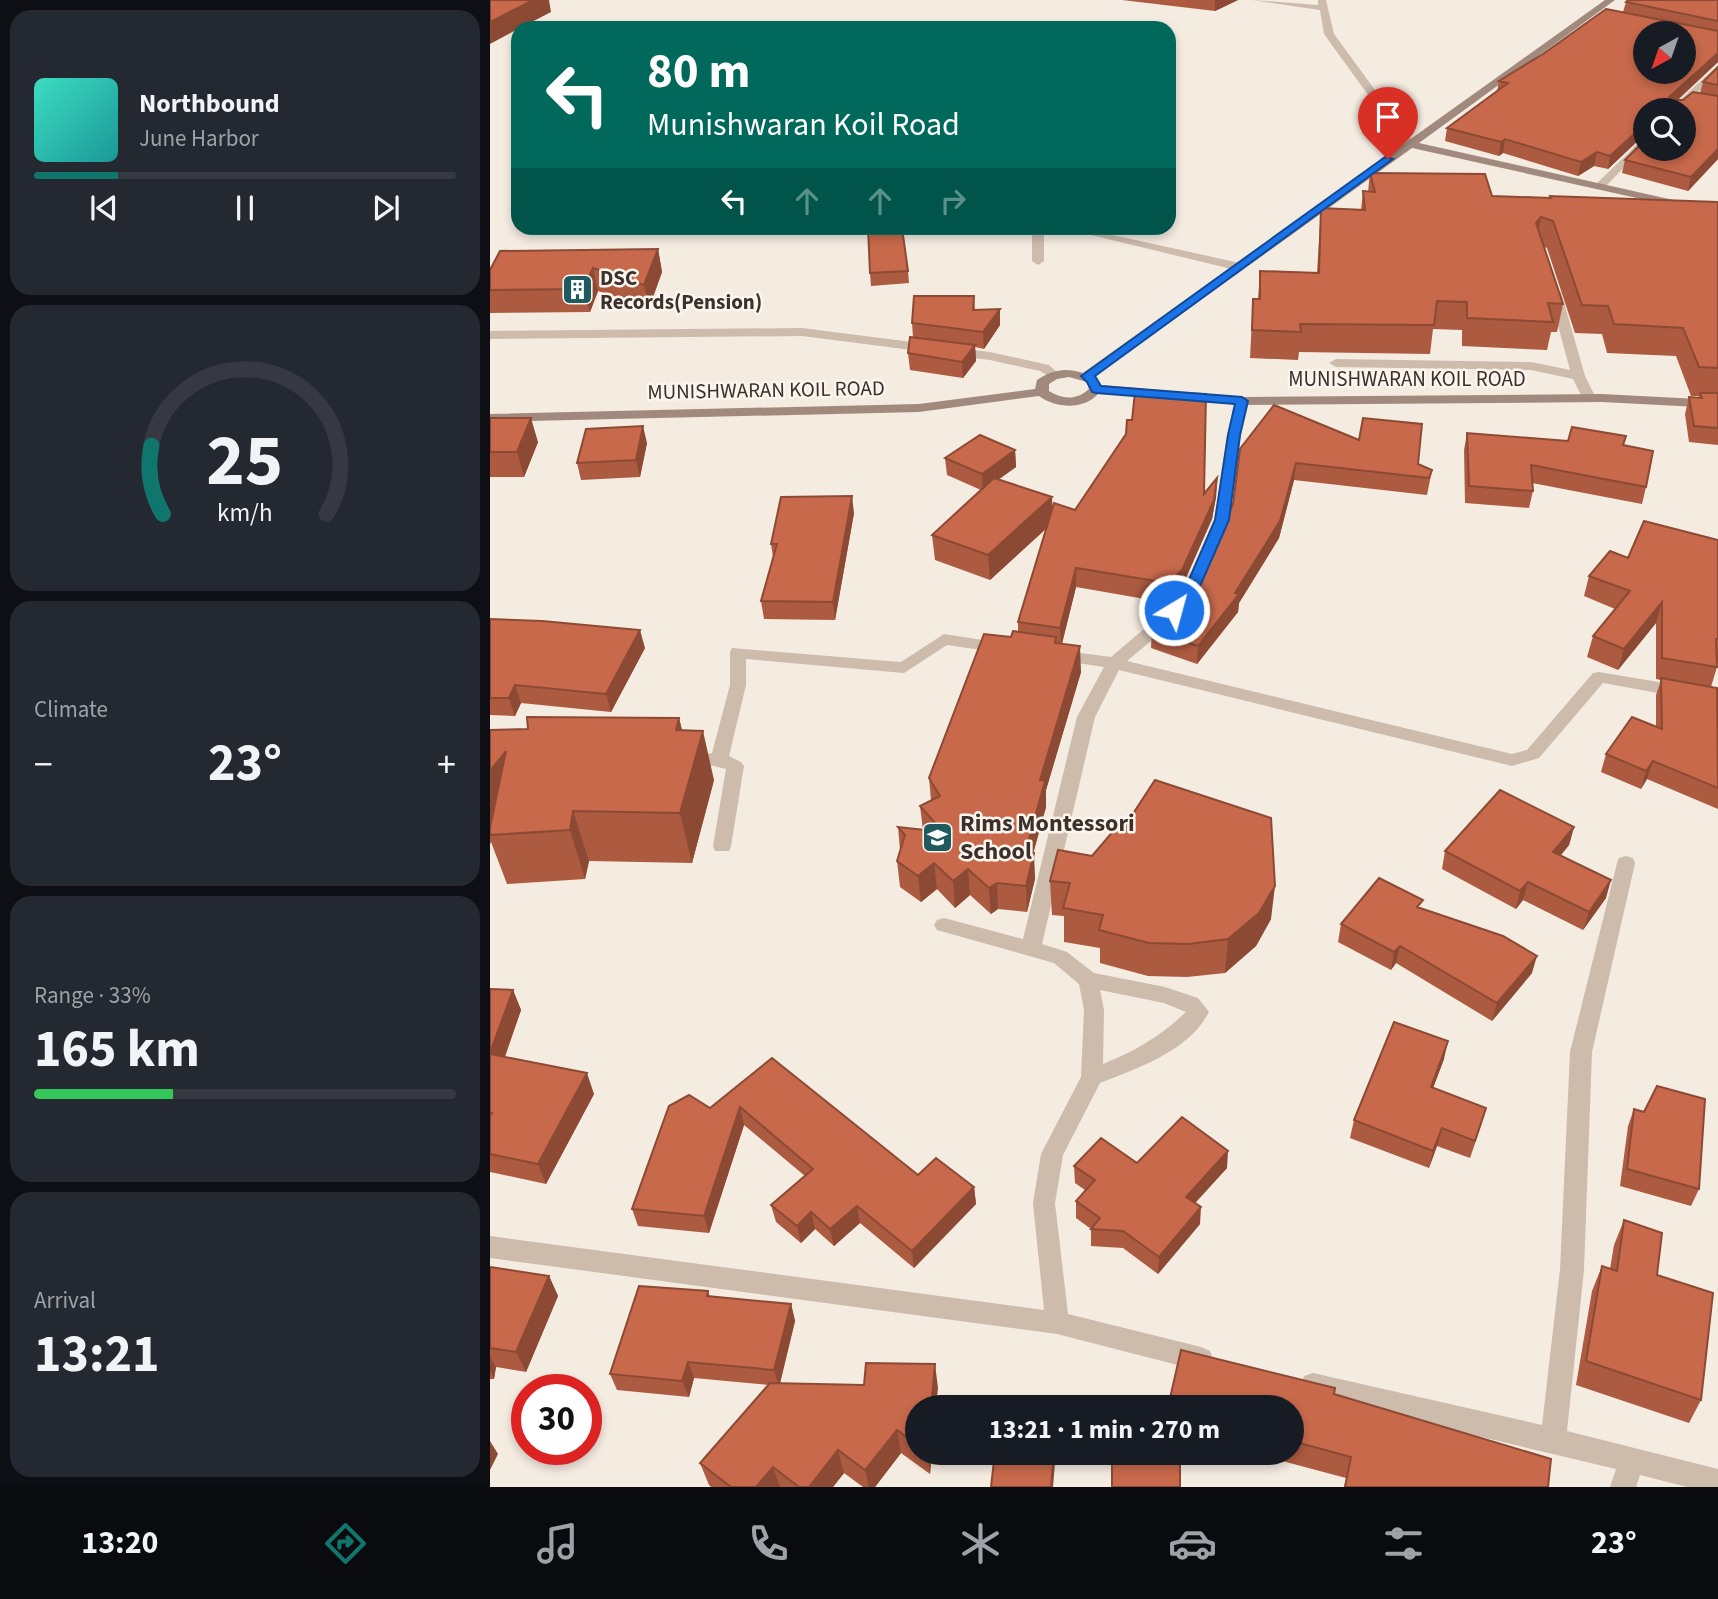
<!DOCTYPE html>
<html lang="en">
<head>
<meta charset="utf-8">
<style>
	:root { --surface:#171b24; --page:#242831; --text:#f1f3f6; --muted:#9ea1a6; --line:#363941; --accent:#0f766e }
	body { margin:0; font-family:"Source Sans 3",sans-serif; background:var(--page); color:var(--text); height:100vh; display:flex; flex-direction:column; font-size:26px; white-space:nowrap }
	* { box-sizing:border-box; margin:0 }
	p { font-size:23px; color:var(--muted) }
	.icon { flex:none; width:38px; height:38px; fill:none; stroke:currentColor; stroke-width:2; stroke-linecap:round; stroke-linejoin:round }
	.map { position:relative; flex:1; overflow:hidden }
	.side { display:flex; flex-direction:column; gap:10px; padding:10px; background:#0d0f14; width:490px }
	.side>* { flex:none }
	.hud { position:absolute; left:21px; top:21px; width:665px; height:214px; border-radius:21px; box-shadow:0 4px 10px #0003; background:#00695c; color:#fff; overflow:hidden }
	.needle { width:46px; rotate:220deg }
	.fabs { position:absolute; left:1143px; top:21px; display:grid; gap:14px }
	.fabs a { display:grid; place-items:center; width:63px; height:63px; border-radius:50%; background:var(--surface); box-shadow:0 4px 10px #0003; font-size:35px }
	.speed { position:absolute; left:21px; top:1374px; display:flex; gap:14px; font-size:35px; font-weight:700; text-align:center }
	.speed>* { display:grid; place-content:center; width:91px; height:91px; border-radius:50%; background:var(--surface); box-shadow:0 4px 10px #0003; line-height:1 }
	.speed .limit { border:10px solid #d22; background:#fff; color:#111 }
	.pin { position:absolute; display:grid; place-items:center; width:60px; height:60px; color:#fff; margin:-72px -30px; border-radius:50% 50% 50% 0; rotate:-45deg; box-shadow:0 0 7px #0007 }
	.pin .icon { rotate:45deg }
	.me { position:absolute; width:77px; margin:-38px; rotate:37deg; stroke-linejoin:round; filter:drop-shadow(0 0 5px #0008) }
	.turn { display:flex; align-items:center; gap:24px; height:147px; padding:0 21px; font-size:32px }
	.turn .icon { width:91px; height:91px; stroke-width:2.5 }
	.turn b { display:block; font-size:49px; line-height:60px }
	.lanes { display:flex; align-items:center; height:66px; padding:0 21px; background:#0003; justify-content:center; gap:35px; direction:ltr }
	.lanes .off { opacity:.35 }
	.big { font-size:52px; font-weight:700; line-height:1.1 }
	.side .tile { flex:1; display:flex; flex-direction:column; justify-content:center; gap:10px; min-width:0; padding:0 24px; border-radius:21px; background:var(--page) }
	.side .dial { align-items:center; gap:0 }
	.dial svg { height:182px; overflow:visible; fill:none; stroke:var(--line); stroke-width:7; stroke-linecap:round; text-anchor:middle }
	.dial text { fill:var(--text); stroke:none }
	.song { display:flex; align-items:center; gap:21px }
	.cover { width:84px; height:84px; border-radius:10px; background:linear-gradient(135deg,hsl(170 70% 55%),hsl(180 70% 35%)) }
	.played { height:7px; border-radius:4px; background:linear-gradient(90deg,var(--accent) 20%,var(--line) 20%) }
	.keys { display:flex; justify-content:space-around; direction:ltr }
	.heat { display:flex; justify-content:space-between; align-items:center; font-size:38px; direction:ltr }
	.charge { height:10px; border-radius:5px; background:linear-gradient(90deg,#34c759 33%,var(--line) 0) }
	.trip { position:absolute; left:415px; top:1395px; width:399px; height:70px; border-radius:35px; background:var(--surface); box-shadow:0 4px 10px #0003; font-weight:700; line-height:70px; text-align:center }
	.dock { display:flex; height:112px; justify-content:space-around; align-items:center; background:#090b0e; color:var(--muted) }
	.dock .icon { width:49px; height:49px }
	.dock .active { color:var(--accent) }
	.dock b { font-size:32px; color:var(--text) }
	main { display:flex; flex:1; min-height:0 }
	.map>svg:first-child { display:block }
</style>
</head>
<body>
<main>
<section class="side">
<div class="tile">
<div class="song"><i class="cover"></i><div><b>Northbound</b><p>June Harbor</p></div></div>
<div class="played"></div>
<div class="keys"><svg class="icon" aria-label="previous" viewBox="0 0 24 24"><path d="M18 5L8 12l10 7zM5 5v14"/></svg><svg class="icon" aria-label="pause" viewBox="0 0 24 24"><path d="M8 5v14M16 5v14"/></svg><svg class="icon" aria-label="next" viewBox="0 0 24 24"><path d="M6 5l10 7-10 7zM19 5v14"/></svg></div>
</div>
<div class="tile dial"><svg viewBox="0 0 100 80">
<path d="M14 69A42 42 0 1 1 86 69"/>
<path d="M14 69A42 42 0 0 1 9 39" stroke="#0f766e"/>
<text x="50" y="56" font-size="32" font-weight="700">25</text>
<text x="50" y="72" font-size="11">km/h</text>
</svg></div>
<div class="tile"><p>Climate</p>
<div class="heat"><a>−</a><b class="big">23°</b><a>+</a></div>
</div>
<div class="tile"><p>Range · 33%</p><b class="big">165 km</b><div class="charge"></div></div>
<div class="tile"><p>Arrival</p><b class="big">13:21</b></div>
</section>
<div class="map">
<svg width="1228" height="1487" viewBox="0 0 1228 1487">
	<rect width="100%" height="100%" fill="#f4ebe1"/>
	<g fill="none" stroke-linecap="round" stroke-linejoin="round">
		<path fill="#cdbbac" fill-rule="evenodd" d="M1065,288L1071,292L1095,376L1106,398L1104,401H1094L1083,379L1041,370L846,367L839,363L846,359L1041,362L1080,370L1059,292Z"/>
		<path fill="#cdbbac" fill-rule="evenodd" d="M762,0L828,5V0H836L844,34L923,142V146H915L834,34L830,10Z
			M1228,65V73L1190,110H1179Z
			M1155,137V146L1113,189H1105V185Z
			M542,228H554V261L548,265L542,261Z
			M572,228H591L750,263L756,267L750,271Z
			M312,328L500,352L559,365L570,375L563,379L550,371L500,360L312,336L0,339V331Z
			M752,397L759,401L751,435L739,520L708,593L674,630L637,661L1022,754L1037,750L1103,673L1109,672L1228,692V704L1113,683L1049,758L1022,766L629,670L605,717L552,944L577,952L604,973L675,987L708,998L719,1012C699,1051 648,1068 610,1083L573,1155L565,1203L578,1314L711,1347L720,1351L723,1359L720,1367L711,1371L567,1334L0,1258V1236L554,1310L543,1203L551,1154L591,1077L594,1010L589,984L564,963L447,930L444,925L447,920L454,918L533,939L587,717L614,667L568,660L560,655L568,650L621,657L662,622L693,591L725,520L737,435L745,401ZM610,990L674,1003L696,1012C671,1036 645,1051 613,1064L614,1010Z
			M454,634L512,643L520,648L512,653L457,645L414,673L256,659V685L239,756L251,762L254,766L241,846L239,851H225L223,846L236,769L211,763L208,759L211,755L222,753L240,685V652L242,648L411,662Z
			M1136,856L1143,858L1145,863L1102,1052L1094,1270L1077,1431L1228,1469V1487H1197L1150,1475L1146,1487H1120L1126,1469L823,1397L814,1394L811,1385L814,1376L823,1373L1052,1425L1070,1270L1080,1052L1127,863L1129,858Z"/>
		<path fill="#a18a7d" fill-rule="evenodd" d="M1115,0H1125L929,143L1228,210V216L922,148L605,376L611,385L752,397L1112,394L1228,400V408L1112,402L752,405L609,393C594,410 567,409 549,396L429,412L0,422V414L429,404L545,389L547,380C562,370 575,367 593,373ZM579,377L597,382L599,389C587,400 573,400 559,391V384L567,379Z"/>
	</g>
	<path fill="#ac5a40" d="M632,0H748L725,11Z
		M1228,0V62L1188,100H1193L1210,93L1213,82L1228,67V159L1198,191L1132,173L1135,160L1194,149L1155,110V134L1118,169L1104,166L1088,176L1013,153L1009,156L955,141L957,128L1007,91L1009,81L1133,12L1136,2Z
		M880,173L1002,196L1060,198V196L1228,202V445L1199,442L1195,414L1199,397L1208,398L1209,396H1201L1186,356L1117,353L1112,334L1085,333L1057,248L1054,247L1073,304L1067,332H1061L1057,350L972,346V330L943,329L940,354L809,352L808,360L760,358L763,299H768L770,271L827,273L831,208L871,210L873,191L878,192Z
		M168,249L172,272L159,308L108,291L100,312L0,313V270Z
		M418,271L419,283L381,286L380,273Z
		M484,296L485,310L510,309V325L494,349L485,347L486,361L473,378L420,370L418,353L423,337L422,323Z
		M0,418L48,442L34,477H0Z
		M977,433L1133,445L1156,487L1152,504L1042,483L1043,491L1039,508L975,503L974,450Z
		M157,443L150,477L91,480L87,463Z
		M750,449L928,464L942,470L937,495L804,480L789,538L749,603L748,612L707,664L661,648L662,630L711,577L743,504Z
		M525,450L526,467L508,479L562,507L585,510L714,494L727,478L726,497L722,519L691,589L678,603L586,587L572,644L591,672L556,790V807L543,853L545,879L537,912L508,909L501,914L480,895L465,908L447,889L431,902L410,887L407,861L410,850L408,827L433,830L430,806L441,800L439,778L521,637L528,632V622L556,529L500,580L445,560L442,535L491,490L457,475L455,458Z
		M364,513L345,620L274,619L271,601L283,557L281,544Z
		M1228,540V663L1227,662V667L1221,687L1228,703V809L1157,779L1151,789L1111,772L1116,754L1166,726V695L1171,680L1166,679V623L1128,670L1097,657L1103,636L1125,609L1094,596L1099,576L1138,558Z
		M0,619L155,648L121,712L31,703L25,716L0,715Z
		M189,718L192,730L224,780L202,863L99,861L95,879L17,884L1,842L0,844V730L38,729Z
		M1084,827L1079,845L1071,855L1116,898L1093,930L1033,900L1026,909L952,869L955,851Z
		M602,856L781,919L766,946L735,973L697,977L658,976L610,963V948L574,942V916L562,915L560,881Z
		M931,909L1042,973L1002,1021L906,963L901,970L848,942L851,924Z
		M0,989L23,990L31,1010L15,1057L104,1094L56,1184L0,1172Z
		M282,1058L428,1175L484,1187L486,1204L424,1268L370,1223L344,1246L325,1229L311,1243L286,1222L281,1205L315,1176L254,1125L219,1233L148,1226L142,1209L220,1108Z
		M954,1059L943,1088L996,1108L980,1158L947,1146L939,1168L860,1138L864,1120Z
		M1144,1109L1209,1189L1201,1206L1130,1186L1138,1126Z
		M647,1163L737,1168L705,1203L710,1224L668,1274L633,1248L601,1246V1229L586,1218V1201L595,1190L585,1183L584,1166Z
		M1134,1220L1167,1275L1211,1400L1199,1423L1086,1385L1102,1291L1112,1266L1120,1269L1124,1245Z
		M0,1267L59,1276L68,1296L36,1372L6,1367L4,1379H0Z
		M218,1291L220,1297L301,1304L305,1321L290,1384L448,1388L427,1407V1452H442L440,1474L411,1453L385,1487H373L354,1473L343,1487H221L219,1485L210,1463L279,1385L204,1378L199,1397L127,1390L120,1374Z
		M844,1394L1058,1487H854L856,1478L759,1452H802V1407Z"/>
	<path fill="#8c4a34" d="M43,0H59L61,12L30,28H28V29L0,44V22Z
		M725,0H748L725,11Z
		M1228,53V62L1176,110L1179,97Z
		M1155,124V134L1118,169L1120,156Z
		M1015,139L1013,153L1009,156L1011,142Z
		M1228,149V159L1198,191L1201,177Z
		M1107,152L1104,166L1088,176L1091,162Z
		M1051,217L1046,243V223Z
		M168,249L172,272L159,308L154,285Z
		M103,268L108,291L100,312L94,289Z
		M510,309V325L494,349L493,332Z
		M485,345L486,361L473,378L472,362Z
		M41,418L48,442L34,477L27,452Z
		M153,426L157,443L150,477L146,460Z
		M525,450L526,467L493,491L492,474Z
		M806,463L804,480L789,538L749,603L748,612L707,664L708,646L745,593Z
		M727,478L726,497L722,519L691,589L678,603V583Z
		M362,496L364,513L345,620L343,602Z
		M562,497L563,522L500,580L498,555Z
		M586,568V587L571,647L570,628Z
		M1172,602L1166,623L1128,670L1134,649Z
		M150,630L155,648L121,712L116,694Z
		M590,646L591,672L556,790V807L537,876L536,850L550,780Z
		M25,685L31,703L25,716L19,698Z
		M189,718L201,767L186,730Z
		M213,731L224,780L202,863L190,813Z
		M16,751L0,835V771Z
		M1163,761L1157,779L1151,789L1156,771Z
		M83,811L99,861L95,879L80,830Z
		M1084,827L1079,845L1059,870L1063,852Z
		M544,853L545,879L537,912L536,886Z
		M444,863L447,889L431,902L428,876Z
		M478,869L480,895L465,908L463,881Z
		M1121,880L1116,898L1093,930L1099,912Z
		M1038,882L1033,900L1026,909L1030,891Z
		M507,883L508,909L501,914L499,888Z
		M785,886L781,919L766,946L735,973L738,939Z
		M910,946L906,963L901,970L904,952Z
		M1047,956L1042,973L1002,1021L1007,1003Z
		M23,990L31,1010L8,1075L0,1053Z
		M958,1041L954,1059L937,1104L941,1087Z
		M97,1073L104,1094L56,1184L48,1164Z
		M250,1107L254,1125L219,1233L214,1216Z
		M996,1108L991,1125L980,1158L985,1141Z
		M952,1128L947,1146L939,1168L943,1151Z
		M738,1151L737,1168L695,1214L696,1197Z
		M484,1187L486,1204L424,1268L422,1251Z
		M367,1206L370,1223L344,1246L340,1229Z
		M711,1207L710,1224L668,1274L669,1257Z
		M321,1212L325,1229L311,1243L307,1226Z
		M59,1276L68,1296L36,1372L26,1352Z
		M301,1304L305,1321L289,1386L284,1370Z
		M0,1357L6,1367L4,1379L0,1371Z
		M198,1362L204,1378L199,1397L192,1381Z
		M445,1364L448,1388L446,1407H441Z
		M407,1430L411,1453L385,1487H379L375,1470Z
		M0,1441L8,1454L0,1470Z
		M348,1450L354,1473L343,1487H319Z
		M437,1452H442L440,1474Z
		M564,1452H566L563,1487H561Z
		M283,1467L290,1487H266Z"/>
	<path fill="#c8694b" stroke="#8c4a34" stroke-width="2" fill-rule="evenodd" d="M0,0H43L0,22Z
		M1138,0H1228V21L1136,2Z
		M1116,9L1228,31V53L1179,97L1182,100H1193L1203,92L1228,96V149L1201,177L1135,160L1155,140V149H1194V110H1155V124L1120,156L1107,152L1091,162L1015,139L1011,142L957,128L1018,83L1009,81L1053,54ZM1155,33H1194V72H1155Z
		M1228,67V85L1213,82Z
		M880,173L995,174L1002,196L1061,198L1060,196L1228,202V368L1209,367L1193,328L1124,324L1118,306L1092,305L1063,221L1051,217L1046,223L1073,304L1058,303L1063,322L977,318V302L947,301L944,325L810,324L811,332L762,330L763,299H770V271L829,273L831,208L875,210L873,191L885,192Z
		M378,228H412L418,271L380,273Z
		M168,249L154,285L103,268L94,289L0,290V270L10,251Z
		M424,296H484L483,310L510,309L493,332L422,323Z
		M420,337L485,345L472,362L418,353Z
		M645,392L716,394L714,494L727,478L724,500L692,570L678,583L586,568L570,628L528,622L564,503L585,510L636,434L637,420H642Z
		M1210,393H1228V428L1204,426L1199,397L1212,398Z
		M784,405L869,440L873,418L932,424L928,464L942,470L939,478L806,463L790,521L745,593L749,594L708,646L662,630L711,577L743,504L750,449Z
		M0,418H41L27,452H0Z
		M153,426L146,460L87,463L96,429Z
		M1082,427L1136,436L1133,445L1163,451L1156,487L1041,465L1043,491L979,486L977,433L1078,441Z
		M490,435L525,450L492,474L455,458Z
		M504,478L562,497L498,555L442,535Z
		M362,496L343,602L271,601L287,544H281L291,497Z
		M1154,521L1228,540V639H1226L1227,667L1172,658V602L1134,649L1103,636L1140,591L1099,576L1120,551L1138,558Z
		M0,619L52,621L150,630L116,694L25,685L19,698H0Z
		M523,631L566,637L565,643L590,646L550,780L555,781L536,850L544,853L536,886L507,883L499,888L478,869L463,881L444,863L428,876L407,861L415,835L408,827L453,832L430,806L450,796L439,778L494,634L521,637Z
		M1171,678L1227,688L1228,788L1163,761L1156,771L1116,754L1142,717L1172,729Z
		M37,717L189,718L186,730L213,731L190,813L83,811L80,830L0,835V828L16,751L0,771V730L38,729Z
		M665,780L781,818L785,886L769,913L738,939L699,944L659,943L609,930L613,915L573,908L580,883L560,881L568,850L602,856L625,829H633Z
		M1010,790L1084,827L1063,852L1121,880L1099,912L1038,882L1030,891L955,851Z
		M889,878L933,900L927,907L1013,936L1047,956L1007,1003L910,946L904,952L851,924Z
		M0,989L23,990L0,1053Z
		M904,1022L958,1041L941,1087L996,1108L985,1141L952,1128L943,1151L864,1120Z
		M0,1054L97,1073L48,1164L0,1154V1116L2,1113H0Z
		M282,1058L428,1175L446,1158L484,1187L422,1251L367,1206L340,1229L321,1212L307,1226L281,1205L323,1169L250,1107L214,1216L142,1209L179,1106L199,1095L220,1108Z
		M1167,1086L1215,1099L1209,1189L1137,1169L1144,1109L1154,1112Z
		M692,1117L738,1151L696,1197L711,1207L669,1257L633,1231L601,1229L610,1218L586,1201L605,1180L584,1166L611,1138L647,1163Z
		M1134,1220L1172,1233L1167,1275L1223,1293L1211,1400L1096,1361L1112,1266L1127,1271Z
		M0,1267L59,1276L26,1352L0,1348Z
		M149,1286L218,1291L217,1296L301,1304L284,1370L198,1362L192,1381L120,1374Z
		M691,1350L845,1388L844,1394L1061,1459L1058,1487H855L861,1457L802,1441V1407H678Z
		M376,1363L445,1364L441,1407H427V1445L407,1430L375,1470L348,1450L319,1487H309L283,1467L266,1487H241L210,1463L280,1383L374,1385Z
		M505,1452H564L561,1487H501Z
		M622,1452H690V1487H622Z"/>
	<path fill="#1a73e8" stroke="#114b97" stroke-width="2" d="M895,157L903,159L605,376L611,386L752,397L758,401L750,435L739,520L707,593L689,613H679L677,610L694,591L725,520L738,435L745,404L606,393L602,392L597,382L591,376Z"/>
	<defs>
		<symbol id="building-square" viewBox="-11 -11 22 22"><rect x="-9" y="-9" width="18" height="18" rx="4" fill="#1f5a5e" stroke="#fbf5ee"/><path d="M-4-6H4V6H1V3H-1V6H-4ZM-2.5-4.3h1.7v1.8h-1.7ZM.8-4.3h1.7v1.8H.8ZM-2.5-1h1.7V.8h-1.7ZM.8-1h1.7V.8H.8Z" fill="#fff"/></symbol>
		<symbol id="school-square" viewBox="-11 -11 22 22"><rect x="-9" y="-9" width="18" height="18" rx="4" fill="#1f5a5e" stroke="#fbf5ee"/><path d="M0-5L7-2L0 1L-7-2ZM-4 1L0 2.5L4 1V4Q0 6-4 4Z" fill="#fff"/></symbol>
	</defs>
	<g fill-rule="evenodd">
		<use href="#building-square" x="70" y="272" width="35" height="35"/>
		<use href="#school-square" x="430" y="820" width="35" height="35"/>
	</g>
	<g text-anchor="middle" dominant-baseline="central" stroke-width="5" stroke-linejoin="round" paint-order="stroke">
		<g font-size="21" font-weight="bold" fill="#3b302b" stroke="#fbf5ee" text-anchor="start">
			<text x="110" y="278">DSC<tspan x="110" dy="24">Records(Pension)</tspan></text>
		</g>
		<g font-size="21" fill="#3b302b" stroke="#fbf5ee">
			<text x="917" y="379">MUNISHWARAN KOIL ROAD</text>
			<text transform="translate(276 390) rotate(-1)">MUNISHWARAN KOIL ROAD</text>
		</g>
		<g font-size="24" font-weight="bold" fill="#3b302b" stroke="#fbf5ee" text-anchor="start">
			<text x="470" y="823">Rims Montessori<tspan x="470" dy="28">School</tspan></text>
		</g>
	</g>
</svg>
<div class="fabs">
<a><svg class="needle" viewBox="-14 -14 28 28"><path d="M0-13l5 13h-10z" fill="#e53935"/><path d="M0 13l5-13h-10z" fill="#9ea1a6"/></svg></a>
<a><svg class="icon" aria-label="search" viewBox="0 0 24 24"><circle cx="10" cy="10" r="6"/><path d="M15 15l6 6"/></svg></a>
</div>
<div class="speed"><div class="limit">30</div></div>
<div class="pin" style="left:898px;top:159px;background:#d93025"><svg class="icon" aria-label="arrive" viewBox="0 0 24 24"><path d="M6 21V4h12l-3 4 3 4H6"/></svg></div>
<svg class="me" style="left:684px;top:610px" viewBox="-20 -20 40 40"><circle r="17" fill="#1a73e8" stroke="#fff" stroke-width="3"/><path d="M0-11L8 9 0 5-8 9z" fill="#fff"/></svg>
<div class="trip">13:21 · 1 min · 270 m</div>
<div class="hud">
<div class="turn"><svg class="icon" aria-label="left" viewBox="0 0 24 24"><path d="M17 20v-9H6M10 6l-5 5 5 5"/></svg><div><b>80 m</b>Munishwaran Koil Road</div></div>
<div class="lanes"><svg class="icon" aria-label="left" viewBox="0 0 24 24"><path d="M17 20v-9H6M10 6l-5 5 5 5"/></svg><svg class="icon off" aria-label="ahead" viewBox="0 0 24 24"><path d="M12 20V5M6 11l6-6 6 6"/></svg><svg class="icon off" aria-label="ahead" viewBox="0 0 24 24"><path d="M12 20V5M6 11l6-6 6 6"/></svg><svg class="icon off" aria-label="right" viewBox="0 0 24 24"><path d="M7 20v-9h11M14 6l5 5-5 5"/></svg></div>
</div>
</div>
</main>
<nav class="dock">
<b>13:20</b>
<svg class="icon active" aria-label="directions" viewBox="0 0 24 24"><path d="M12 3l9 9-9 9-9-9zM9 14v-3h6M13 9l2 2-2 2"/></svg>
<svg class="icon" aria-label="music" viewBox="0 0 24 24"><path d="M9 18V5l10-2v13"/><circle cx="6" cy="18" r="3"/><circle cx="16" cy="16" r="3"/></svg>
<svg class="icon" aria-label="phone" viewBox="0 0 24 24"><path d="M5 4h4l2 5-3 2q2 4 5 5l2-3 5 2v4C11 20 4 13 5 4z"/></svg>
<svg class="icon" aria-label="climate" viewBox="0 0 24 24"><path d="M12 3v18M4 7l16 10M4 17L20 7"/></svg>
<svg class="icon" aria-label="car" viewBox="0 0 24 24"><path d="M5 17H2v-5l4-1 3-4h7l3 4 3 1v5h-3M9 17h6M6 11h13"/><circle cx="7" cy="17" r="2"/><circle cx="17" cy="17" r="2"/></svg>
<svg class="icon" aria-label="filters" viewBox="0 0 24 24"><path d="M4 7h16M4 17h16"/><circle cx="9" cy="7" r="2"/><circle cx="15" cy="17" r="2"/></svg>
<b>23°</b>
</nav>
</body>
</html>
